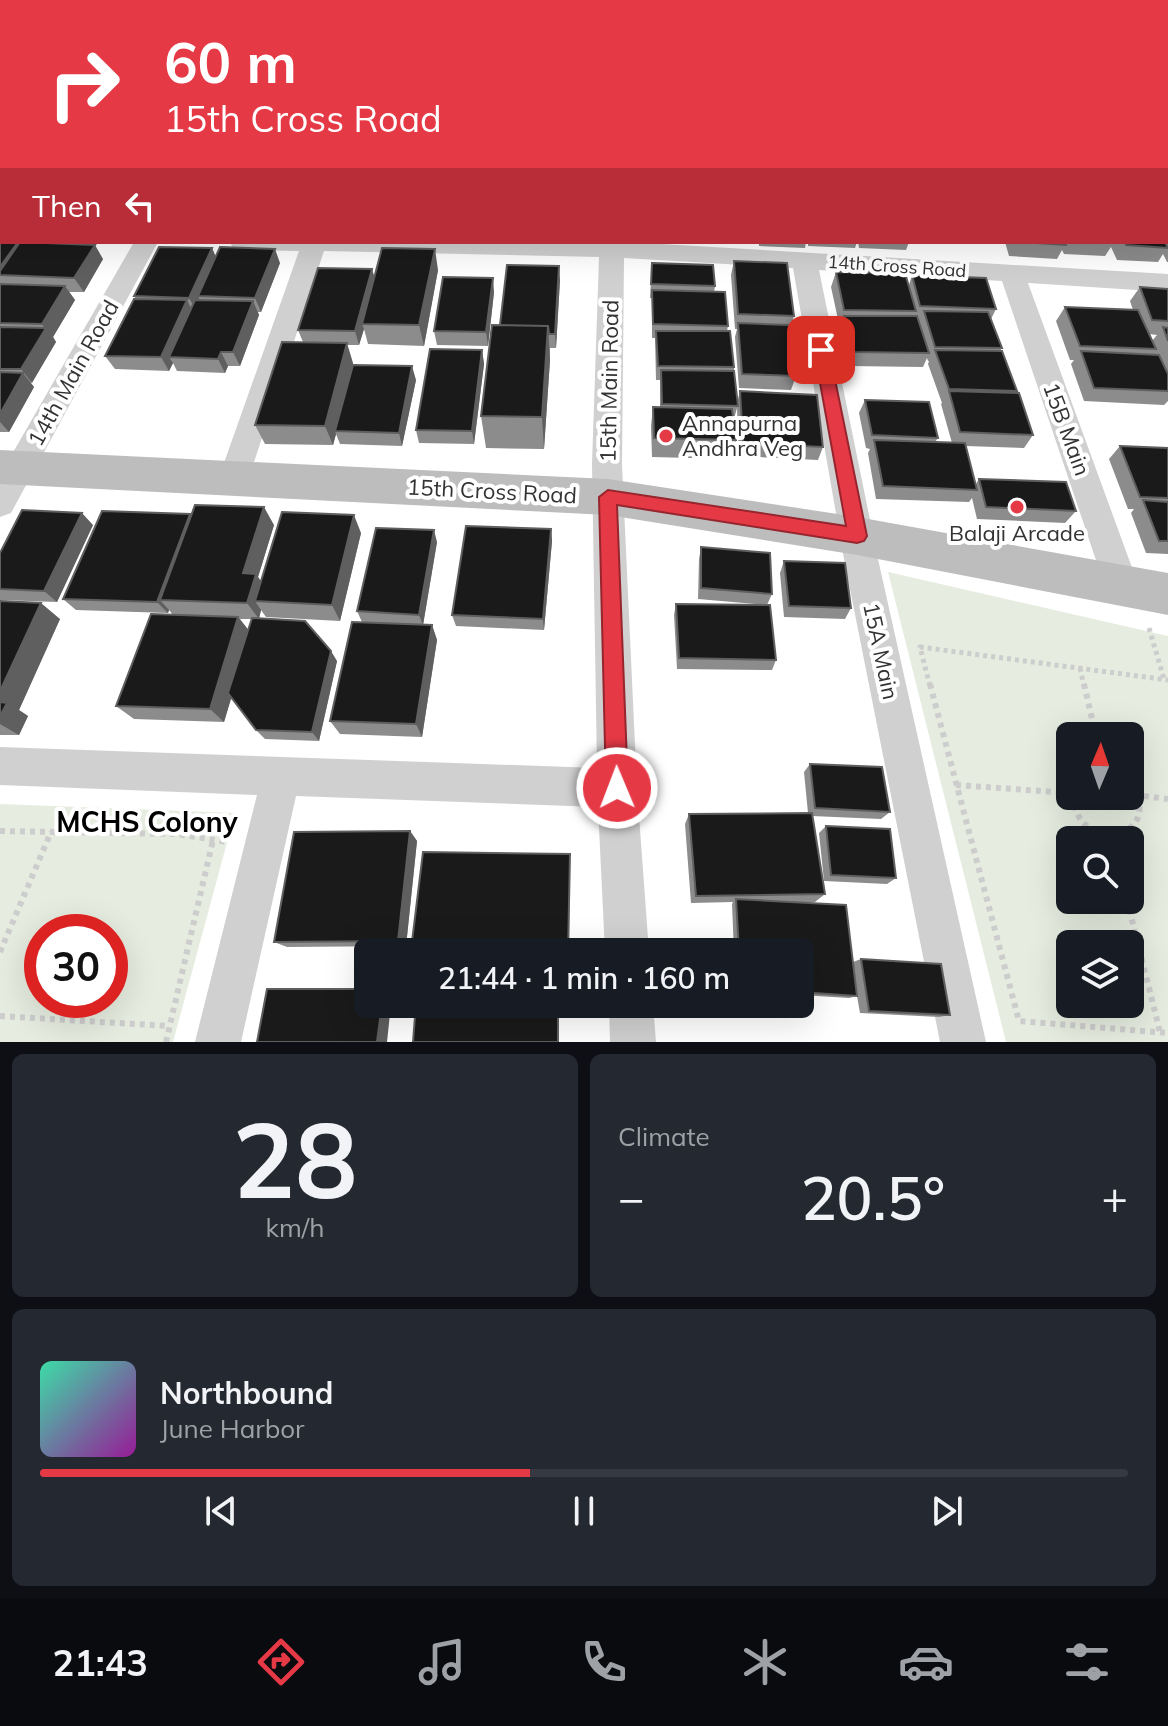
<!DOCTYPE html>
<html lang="en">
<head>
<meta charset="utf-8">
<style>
	:root { --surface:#171b24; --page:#242831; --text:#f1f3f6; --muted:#9ea1a6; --line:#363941; --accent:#e63946 }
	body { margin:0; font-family:Mulish,sans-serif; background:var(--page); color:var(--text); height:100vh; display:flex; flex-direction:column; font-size:30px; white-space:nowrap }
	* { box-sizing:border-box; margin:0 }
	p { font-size:26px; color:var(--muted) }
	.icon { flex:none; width:44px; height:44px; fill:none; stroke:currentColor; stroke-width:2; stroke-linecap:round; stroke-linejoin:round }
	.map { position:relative; height:1042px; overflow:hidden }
	.details { display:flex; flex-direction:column; gap:12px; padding:12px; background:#0d0f14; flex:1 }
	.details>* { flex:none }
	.guide { position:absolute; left:0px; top:0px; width:1168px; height:244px; box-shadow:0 8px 32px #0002; background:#e63946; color:#fff; overflow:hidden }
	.needle { width:52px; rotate:2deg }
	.controls { position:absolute; left:1056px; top:722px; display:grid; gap:16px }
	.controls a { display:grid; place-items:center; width:88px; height:88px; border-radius:12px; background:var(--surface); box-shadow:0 8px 32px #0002; font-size:40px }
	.speed { position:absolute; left:24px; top:914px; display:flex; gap:16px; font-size:40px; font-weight:700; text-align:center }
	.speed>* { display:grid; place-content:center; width:104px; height:104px; border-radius:50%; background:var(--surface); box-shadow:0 8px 32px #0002; line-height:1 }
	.speed .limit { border:12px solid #d22; background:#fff; color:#111 }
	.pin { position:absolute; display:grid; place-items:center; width:68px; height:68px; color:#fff; margin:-34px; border-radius:16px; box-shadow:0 4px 12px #0006 }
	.me { position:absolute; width:88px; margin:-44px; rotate:359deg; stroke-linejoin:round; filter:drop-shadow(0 0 6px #0008) }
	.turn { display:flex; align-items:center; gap:28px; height:168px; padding:0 32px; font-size:36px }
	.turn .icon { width:104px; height:104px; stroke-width:2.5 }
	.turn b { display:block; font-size:56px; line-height:68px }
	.then { display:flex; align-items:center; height:76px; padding:0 32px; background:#0003; gap:16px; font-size:30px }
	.big { font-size:60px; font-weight:600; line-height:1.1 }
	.details .card { flex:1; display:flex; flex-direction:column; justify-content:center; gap:12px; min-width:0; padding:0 28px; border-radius:12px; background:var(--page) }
	.details .dial { align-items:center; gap:0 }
	.dial b { font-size:104px; line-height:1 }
	.song { display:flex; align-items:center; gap:24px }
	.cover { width:96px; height:96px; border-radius:12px; background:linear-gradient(135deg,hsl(160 70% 55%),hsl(300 70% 35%)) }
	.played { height:8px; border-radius:4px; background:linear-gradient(90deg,var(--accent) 45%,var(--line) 45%) }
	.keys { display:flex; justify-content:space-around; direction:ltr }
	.heat { display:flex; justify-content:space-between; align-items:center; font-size:44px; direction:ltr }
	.details .tiles { flex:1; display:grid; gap:12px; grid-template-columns:1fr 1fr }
	.card:last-child { grid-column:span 2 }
	.trip { position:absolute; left:354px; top:938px; width:460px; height:80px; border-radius:12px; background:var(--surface); box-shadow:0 8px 32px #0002; font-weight:600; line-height:80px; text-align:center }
	.dock { display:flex; height:128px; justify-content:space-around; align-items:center; background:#090b0e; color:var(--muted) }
	.dock .icon { width:56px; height:56px }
	.dock .on { color:var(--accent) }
	.dock b { font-size:36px; color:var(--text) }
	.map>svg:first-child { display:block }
</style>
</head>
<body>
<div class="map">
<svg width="1168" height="1042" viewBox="0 0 1168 1042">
	<rect width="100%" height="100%" fill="#fff"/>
	<path fill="#e6ecdf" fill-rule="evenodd" d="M888,572L1168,636V1042H1006ZM1070,736H1130V796H1070ZM1070,840H1130V900H1070ZM1070,944H1130V1004H1070Z
		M0,804L235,813L173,1042H0ZM42,932H110V1000H42Z"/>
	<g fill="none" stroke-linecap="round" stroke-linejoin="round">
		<path stroke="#cdcdcd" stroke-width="5" stroke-dasharray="4 4" stroke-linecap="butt" d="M1149,628L1164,679
			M1080,668L1084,686
			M930,686L920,647L1168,680"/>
		<path stroke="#cdcdcd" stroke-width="6" stroke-dasharray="5 5" stroke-linecap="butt" d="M930,684L1019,1021L1168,1033
			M1084,684L1096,736
			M956,785L1070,793V784
			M1071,796C1074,804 1076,813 1081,820C1102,847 1149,834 1138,797C1137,791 1133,785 1130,779
			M1144,796L1168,799
			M0,831L176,834L228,842
			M1127,900L1160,1032
			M0,952L51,832
			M0,1016L169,1026
			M166,1042L213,840"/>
		<path fill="#d0d0d0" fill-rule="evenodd" d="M1166,113H1168V119H1166Z
			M0,191H2V199H0Z"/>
		<path fill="#d0d0d0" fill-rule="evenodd" d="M1166,145H1168V159H1166Z
			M0,228L2,242H11L0,244Z
			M134,242H158L11,513L0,517V475Z
			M230,242H627L1168,274V292L1028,283L1138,584L1133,594L1121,599L1109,594L1104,584L1002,281L819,270L878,559L986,1042H940L844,559L793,268L624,258L622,464L637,788L649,952H605L598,807L296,796L241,1042H195L257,795L0,785V747L597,768L592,464L599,257L324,251L249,477L245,486L234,489L223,486L219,477L299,251L242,250L233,248Z
			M609,1004H653L656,1042H610Z"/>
		<path fill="#bdbdbd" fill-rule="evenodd" d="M0,38H2V54H0Z
			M2,97V116L0,117V98Z
			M0,143H2L0,163Z
			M0,450L608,479L857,517L1168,573V615L857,555L608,515L0,484Z"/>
		<path fill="#9a9a9a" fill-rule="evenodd" d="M0,25H2V41H0Z
			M0,58H2V74H0Z"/>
		<path stroke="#888" stroke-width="4" stroke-dasharray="5 4" stroke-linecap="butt" d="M497,2L511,0
			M534,2L548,0"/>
	</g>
	<path fill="#8c8c8c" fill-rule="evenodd" d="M0,0H68L66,2H2V6H0Z
		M1166,159H1168V262H1167L1163,254L1158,262L1117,260L1111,247L1105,256L1064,254L1062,250L1057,259L1009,256L1005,242H1166Z
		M0,241L103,259L84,292H69L75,300L53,337L56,342L31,383L34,387L9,432H0Z
		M759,242H806L805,248L759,246Z
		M808,242H857L855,248L808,246Z
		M858,242H909L906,250L859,248Z
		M212,248L216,257L280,263L261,312H258L259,315L240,366H228L225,373L177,371L173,363L169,371L115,369L105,356L136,299L134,296Z
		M734,261L794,316L790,330L796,376L791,390L739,388L735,337L737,329H735L731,275Z
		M652,263L715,286L714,292L728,326L727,331L734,367V371L737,403L740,391L823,447L818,460L739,456L737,408L734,419H733L736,440L731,459L652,457L651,426L653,407H660V380H656L655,338H652V298H650Z
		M372,269L374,277L438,270L424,346L368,344L364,329L359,345H347L353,365L416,380L402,446L340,444L336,434L333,445L265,444L255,425L303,342L298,330Z
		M836,272L909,285L912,275L996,309L991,319L1002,348L1000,351L1017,391L1015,393L1033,435L1024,448L966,446L976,484L979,479L1076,511L1065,523L977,519L972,498L969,502L876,499L868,453L870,449L866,448L859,413L865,400L938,438L935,442L952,443L941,404L942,403L928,364L929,361H928L927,358L923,367L848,366L839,330L841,324H839L831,287Z
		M560,280L556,348H550V360L544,449L486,448L481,416L500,325Z
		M1140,287L1168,289V401L1164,405L1084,401L1071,364L1074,360H1070L1056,321L1065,307L1133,310L1130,301ZM1149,334L1157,335L1152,341Z
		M494,292L488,346L437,345L434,331Z
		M482,350L484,364L474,444L419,443L416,430Z
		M1120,446L1168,448V554L1146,553L1131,513L1134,509H1128L1109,459Z
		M190,514L191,515L274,525L258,577L261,581L361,533L340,621L266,617L261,610L259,618L337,661L319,741L265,739L256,730L231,698L224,722L134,719L116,706L173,615L169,610L168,613L76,610L63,599ZM240,619H252L248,630Z
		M93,525L57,602L0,600V589Z
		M551,529L552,541L544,630L456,626L452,615Z
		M437,542L423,625H432L437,640L422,737L340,734L330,721L362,622L357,611Z
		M701,547L772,594L767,605L776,660L772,670L677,669L674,615L676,604L767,605L698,599L699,559Z
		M784,561L851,608L845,619L784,617L780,573Z
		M0,601L60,619L19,710L28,716L19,735H0Z
		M810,764L890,812L881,819L812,816L825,894L815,902H789L853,962L861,959L950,1015L939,1017L860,1013L857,996L849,998L800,995V952H734L732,904L733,902L691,903L685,824L689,814L808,813L804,772Z
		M826,826L896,878L887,884L824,881L819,833Z
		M410,831L417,841L406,946L287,947L274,942Z
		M570,854L569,952H415L411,950Z"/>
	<path fill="#5f5f5f" d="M57,0H68L66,2H58Z
		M862,0H914L910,2H857Z
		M18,242L27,256L0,275V267Z
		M95,245L103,259L84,292L74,278Z
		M212,248L218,263L198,296L201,302L197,312L189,298Z
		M275,249L280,263L261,312L255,298Z
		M435,249L438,270L424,346L419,325Z
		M559,266L560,280L556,348L555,334Z
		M372,269L376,283L362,324L364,329L359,345L355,331Z
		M493,278L494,292L488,346L486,332Z
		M65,286L75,300L53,337L56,342L32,383L21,369L45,329L42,324Z
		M187,300L194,314L169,357L173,363L169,371L161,357Z
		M253,301L259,315L240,366L233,352Z
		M548,326L550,360L544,449L542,417Z
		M347,343L353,363L336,431H335L336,434L333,445L325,426Z
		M482,350L484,364L474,444L472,431Z
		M221,352L228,366L225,373L218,359Z
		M412,366L416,380L402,446L399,433Z
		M23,373L34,387L9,432L0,422V414Z
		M264,507L274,525L258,577L267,590L255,601L261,610L259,619L247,603L243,573Z
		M82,513L93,525L57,602L44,591Z
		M190,514L199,526L160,600L169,610L168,613L157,602Z
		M354,515L361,533L340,621L332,605Z
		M551,529L552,541L544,630L543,619Z
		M434,530L437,542L423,625L419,615Z
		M41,603L60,619L19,710L28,716L19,735L0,724V691Z
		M238,617L251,633L224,722L210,709Z
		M432,625L437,640L422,737L416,724Z
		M331,651L337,661L319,741L312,732Z
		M410,831L417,841L406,946L398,941Z
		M382,1004H391L387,1042H377Z
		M558,1004H559V1042H558Z"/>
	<path fill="#1a1a1a" stroke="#5f5f5f" stroke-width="2" d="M674,0H862L857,2L670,1Z
		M1166,159H1168V201H1166Z
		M1166,210H1168V228L1166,224Z
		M0,241L18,242L0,267Z
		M20,242H21L95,245L74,278L0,275V271Z
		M1021,242H1065L1066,245Z
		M1125,242H1165L1168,248L1126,245Z
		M159,247L212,248L189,298L134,296Z
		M220,247L275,249L255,298L198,296Z
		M382,248L435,249L419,325L362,324Z
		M734,261L787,263L794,316L738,314Z
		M652,263L713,265L715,286L651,284Z
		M507,265L559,266L555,334H549L548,326L500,325Z
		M318,268L372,269L355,331L298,330Z
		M836,272L905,273L916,311L844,310Z
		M912,275L986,278L996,309L920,306Z
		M443,277L493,278L486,332L434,331Z
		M0,284L65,286L42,324L0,323Z
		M1140,287L1168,289V321L1152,320Z
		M652,290L725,292L728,326L653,324Z
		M134,299L187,300L161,357L105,356Z
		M195,300L253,301L233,352H221L218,359L169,357Z
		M1065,307L1138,310L1156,349L1080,346Z
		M924,311L988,312L1002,348L935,347Z
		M844,316H917L929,353L853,352Z
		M738,323L789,325L796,376L742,374Z
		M492,325L548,326L542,417L481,416Z
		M0,327L46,328L21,369H0Z
		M1163,327L1168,328V341Z
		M656,331H730L734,367L658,366Z
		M282,342L347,343L325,426L255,425Z
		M430,349L482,350L472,431L416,430Z
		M935,350L1002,351L1017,391L949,389Z
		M1081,351L1159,355L1168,374V391L1094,388Z
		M353,365L412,366L399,433L335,431Z
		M661,370L734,371L738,406L662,404Z
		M0,372L23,373L0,414Z
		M740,391L817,395L823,447L743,443Z
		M949,391L1019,393L1033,435L960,432Z
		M865,400L929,402L938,438L872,435Z
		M653,407L732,409L736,440L654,438Z
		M874,440L965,443L977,490L883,486Z
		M1120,446L1168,448V498L1140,497Z
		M979,479L1066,482L1076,511L986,507Z
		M1143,500L1168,502V541H1159Z
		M195,505L264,507L243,573L256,574L247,603L160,600Z
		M22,510L82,513L44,591L0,589V553Z
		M102,511L190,514L157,602L63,599Z
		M282,512L354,515L332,605L255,601Z
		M466,526L551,529L543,619L452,615Z
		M376,528L434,530L419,615L357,611Z
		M701,547L770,553L772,594L701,588Z
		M784,561L845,563L851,608L789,606Z
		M0,601L41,603L0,691Z
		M676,604L770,605L776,660L679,658Z
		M151,614L238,617L210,709L116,706Z
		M252,618L305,621L331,651L312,732L256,730L228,693Z
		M352,622L432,625L416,724L330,721Z
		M0,702L7,703L0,716Z
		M810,764L882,767L890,812L815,808Z
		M812,813L825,894L696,896L689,814Z
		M826,826L890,829L896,878L831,875Z
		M410,831L398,941L274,942L294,832Z
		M423,852L570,854L568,951L411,950Z
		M736,899L846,905L857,996L800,992V952H739Z
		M861,959L941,964L950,1015L869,1011Z
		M267,989H368V1004H382L377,1042H257Z
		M416,1004H558V1042H413Z"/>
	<path fill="#e63946" stroke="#96252e" stroke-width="2" d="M821,344L829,350L867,536L864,541L857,543L617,505L628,788L625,796L617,799L609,796L606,788L599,497L608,490L846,526L814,350Z"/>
	<g fill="#e63946" stroke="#fff" stroke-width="3">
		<circle cx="666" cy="436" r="8"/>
		<circle cx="1017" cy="507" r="8"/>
	</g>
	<g text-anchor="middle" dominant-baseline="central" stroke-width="8" stroke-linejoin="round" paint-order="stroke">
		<g font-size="18" fill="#333" stroke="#fff">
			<text transform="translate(897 266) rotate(4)">14th Cross Road</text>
		</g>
		<g font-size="22" fill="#333" stroke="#fff">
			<text transform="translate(73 373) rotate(-61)">14th Main Road</text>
			<text transform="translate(609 381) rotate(-89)">15th Main Road</text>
			<text transform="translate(1067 429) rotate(70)">15B Main</text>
			<text transform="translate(492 491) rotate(3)">15th Cross Road</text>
			<text transform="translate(881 651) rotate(78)">15A Main</text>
		</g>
		<g font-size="22" fill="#333" stroke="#fff" text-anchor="start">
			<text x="682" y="423">Annapurna<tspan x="682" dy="25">Andhra Veg</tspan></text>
			<text x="1017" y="533" text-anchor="middle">Balaji Arcade</text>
		</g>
		<g font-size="28" font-weight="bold" fill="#000" stroke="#fff">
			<text x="147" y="821">MCHS Colony</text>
		</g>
	</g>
</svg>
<div class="controls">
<a><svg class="needle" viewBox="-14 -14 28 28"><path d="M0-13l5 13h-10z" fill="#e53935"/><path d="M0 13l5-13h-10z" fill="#9ea1a6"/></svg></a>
<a><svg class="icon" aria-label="search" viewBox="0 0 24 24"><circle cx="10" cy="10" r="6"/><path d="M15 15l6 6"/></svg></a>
<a><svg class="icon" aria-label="layers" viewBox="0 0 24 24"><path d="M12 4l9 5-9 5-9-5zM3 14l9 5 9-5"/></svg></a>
</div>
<div class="speed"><div class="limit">30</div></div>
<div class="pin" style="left:821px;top:350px;background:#d93025"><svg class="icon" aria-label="arrive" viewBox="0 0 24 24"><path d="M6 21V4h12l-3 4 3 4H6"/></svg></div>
<svg class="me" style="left:617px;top:788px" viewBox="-20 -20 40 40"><circle r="17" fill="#e63946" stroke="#fff" stroke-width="3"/><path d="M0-11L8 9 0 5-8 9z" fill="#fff"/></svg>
<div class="trip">21:44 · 1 min · 160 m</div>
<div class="guide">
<div class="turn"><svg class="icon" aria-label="right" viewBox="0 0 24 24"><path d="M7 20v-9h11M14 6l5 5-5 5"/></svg><div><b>60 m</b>15th Cross Road</div></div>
<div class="then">Then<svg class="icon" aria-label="left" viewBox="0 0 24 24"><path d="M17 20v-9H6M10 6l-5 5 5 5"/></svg></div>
</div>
</div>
<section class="details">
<div class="tiles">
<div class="card dial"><b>28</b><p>km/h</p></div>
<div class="card"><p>Climate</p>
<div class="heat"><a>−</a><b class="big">20.5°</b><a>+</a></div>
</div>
<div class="card">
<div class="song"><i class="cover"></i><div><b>Northbound</b><p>June Harbor</p></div></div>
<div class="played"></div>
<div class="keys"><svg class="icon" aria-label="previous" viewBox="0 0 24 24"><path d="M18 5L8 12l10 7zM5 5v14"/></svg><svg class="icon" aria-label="pause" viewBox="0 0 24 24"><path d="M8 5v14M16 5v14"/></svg><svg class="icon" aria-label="next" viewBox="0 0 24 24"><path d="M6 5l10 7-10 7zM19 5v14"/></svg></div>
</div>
</div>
</section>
<nav class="dock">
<b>21:43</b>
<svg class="icon on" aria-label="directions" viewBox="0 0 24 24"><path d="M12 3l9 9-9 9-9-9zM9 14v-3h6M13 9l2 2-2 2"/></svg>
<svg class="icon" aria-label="music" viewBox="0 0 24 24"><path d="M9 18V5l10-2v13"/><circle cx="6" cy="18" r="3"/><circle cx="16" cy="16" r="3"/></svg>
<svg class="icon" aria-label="phone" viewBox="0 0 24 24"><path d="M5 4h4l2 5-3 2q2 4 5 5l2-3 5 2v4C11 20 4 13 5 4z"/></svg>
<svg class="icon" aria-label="climate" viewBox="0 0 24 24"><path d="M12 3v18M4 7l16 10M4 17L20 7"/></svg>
<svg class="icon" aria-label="car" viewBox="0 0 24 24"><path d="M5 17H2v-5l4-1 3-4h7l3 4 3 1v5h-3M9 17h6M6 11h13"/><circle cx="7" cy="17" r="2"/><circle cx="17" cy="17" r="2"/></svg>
<svg class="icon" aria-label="filters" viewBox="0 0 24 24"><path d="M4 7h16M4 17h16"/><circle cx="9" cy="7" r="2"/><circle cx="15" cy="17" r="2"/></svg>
</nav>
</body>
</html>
